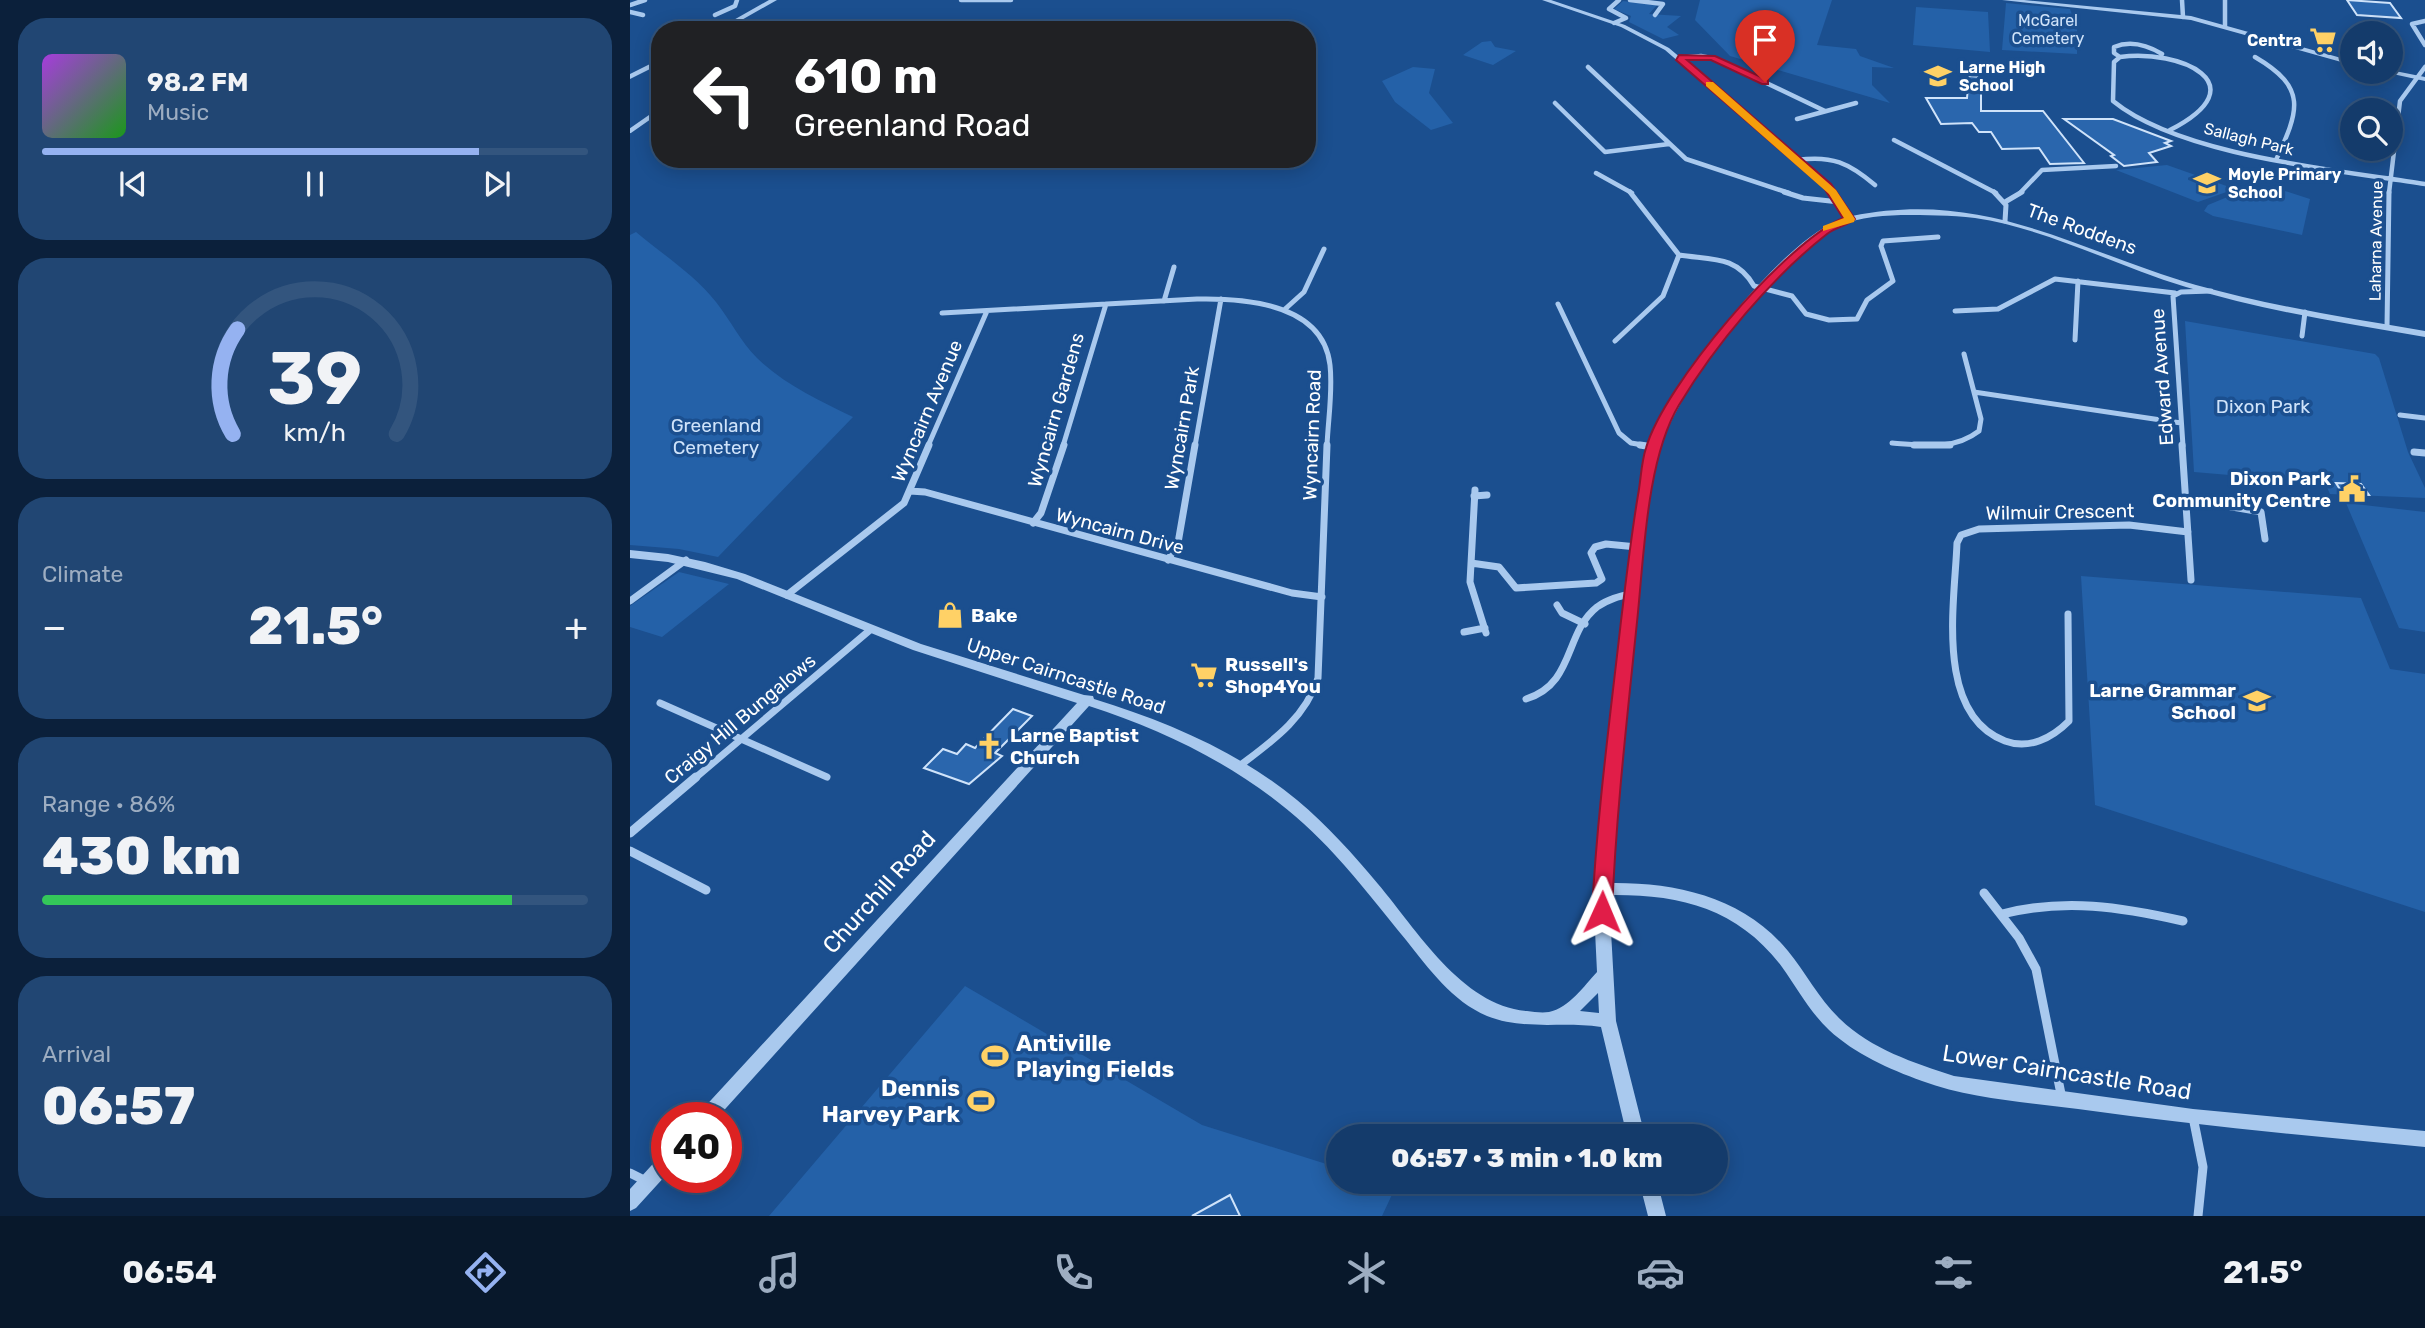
<!DOCTYPE html>
<html lang="en">
<head>
<meta charset="utf-8">
<style>
	:root { --surface:#143b6b; --page:#214673; --text:#f1f3f6; --muted:#9dadc1; --line:#33557e; --accent:#95b2f1 }
	body { margin:0; font-family:Rubik,sans-serif; background:var(--page); color:var(--text); height:100vh; display:flex; flex-direction:column; font-size:26px; white-space:nowrap }
	* { box-sizing:border-box; margin:0 }
	p { font-size:23px; color:var(--muted) }
	.icon { flex:none; width:38px; height:38px; fill:none; stroke:currentColor; stroke-width:2; stroke-linecap:round; stroke-linejoin:round }
	.map { position:relative; flex:1; overflow:hidden }
	.sheet { display:flex; flex-direction:column; gap:18px; padding:18px; background:#0b203b; width:630px }
	.sheet>* { flex:none }
	.top-card { position:absolute; left:21px; top:21px; width:665px; height:147px; border-radius:28px; box-shadow:0 4px 18px #0003,0 0 0 2px var(--line); background:#202124; color:#fff; overflow:hidden }
	.fabs { position:absolute; left:1710px; top:21px; display:grid; gap:14px }
	.fabs a { display:grid; place-items:center; width:63px; height:63px; border-radius:50%; background:var(--surface); box-shadow:0 4px 18px #0003,0 0 0 2px var(--line); font-size:35px }
	.speed { position:absolute; left:21px; top:1102px; display:flex; gap:14px; font-size:35px; font-weight:700; text-align:center }
	.speed>* { display:grid; place-content:center; width:91px; height:91px; border-radius:50%; background:var(--surface); box-shadow:0 4px 18px #0003,0 0 0 2px var(--line); line-height:1 }
	.speed .limit { border:10px solid #d22; background:#fff; color:#111 }
	.pin { position:absolute; display:grid; place-items:center; width:60px; height:60px; color:#fff; margin:-72px -30px; border-radius:50% 50% 50% 0; rotate:-45deg; box-shadow:0 0 7px #0007 }
	.pin .icon { rotate:45deg }
	.me { position:absolute; width:77px; margin:-38px; rotate:1deg; stroke-linejoin:round; filter:drop-shadow(0 0 5px #0008) }
	.turn { display:flex; align-items:center; gap:24px; height:147px; padding:0 28px; font-size:32px }
	.turn .icon { width:91px; height:91px; stroke-width:2.5 }
	.turn b { display:block; font-size:49px; line-height:60px }
	.big { font-size:52px; font-weight:800; line-height:1.1 }
	.sheet .widget { flex:1; display:flex; flex-direction:column; justify-content:center; gap:10px; min-width:0; padding:0 24px; border-radius:28px; background:var(--page) }
	.sheet .dial { align-items:center; gap:0 }
	.dial svg { height:182px; overflow:visible; fill:none; stroke:var(--line); stroke-width:7; stroke-linecap:round; text-anchor:middle }
	.dial text { fill:var(--text); stroke:none }
	.song { display:flex; align-items:center; gap:21px }
	.cover { width:84px; height:84px; border-radius:10px; background:linear-gradient(135deg,hsl(280 70% 55%),hsl(120 70% 35%)) }
	.played { height:7px; border-radius:4px; background:linear-gradient(90deg,var(--accent) 80%,var(--line) 80%) }
	.keys { display:flex; justify-content:space-around; direction:ltr }
	.heat { display:flex; justify-content:space-between; align-items:center; font-size:38px; direction:ltr }
	.charge { height:10px; border-radius:5px; background:linear-gradient(90deg,#34c759 86%,var(--line) 0) }
	.trip { position:absolute; left:696px; top:1124px; width:402px; height:70px; border-radius:35px; background:var(--surface); box-shadow:0 4px 18px #0003,0 0 0 2px var(--line); font-weight:800; line-height:70px; text-align:center }
	.tabs { display:flex; height:112px; justify-content:space-around; align-items:center; background:#08182b; color:var(--muted) }
	.tabs .icon { width:49px; height:49px }
	.tabs .active { color:var(--accent) }
	.tabs b { font-size:32px; color:var(--text) }
	main { display:flex; flex:1; min-height:0 }
	.map>svg:first-child { display:block }
</style>
</head>
<body>
<main>
<section class="sheet">
<div class="widget">
<div class="song"><i class="cover"></i><div><b>98.2 FM</b><p>Music</p></div></div>
<div class="played"></div>
<div class="keys"><svg class="icon" aria-label="previous" viewBox="0 0 24 24"><path d="M18 5L8 12l10 7zM5 5v14"/></svg><svg class="icon" aria-label="pause" viewBox="0 0 24 24"><path d="M8 5v14M16 5v14"/></svg><svg class="icon" aria-label="next" viewBox="0 0 24 24"><path d="M6 5l10 7-10 7zM19 5v14"/></svg></div>
</div>
<div class="widget dial"><svg viewBox="0 0 100 80">
<path d="M14 69A42 42 0 1 1 86 69"/>
<path d="M14 69A42 42 0 0 1 16 23" stroke="#95b2f1"/>
<text x="50" y="56" font-size="32" font-weight="700">39</text>
<text x="50" y="72" font-size="11">km/h</text>
</svg></div>
<div class="widget"><p>Climate</p>
<div class="heat"><a>−</a><b class="big">21.5°</b><a>+</a></div>
</div>
<div class="widget"><p>Range · 86%</p><b class="big">430 km</b><div class="charge"></div></div>
<div class="widget"><p>Arrival</p><b class="big">06:57</b></div>
</section>
<div class="map">
<svg width="1795" height="1216" viewBox="0 0 1795 1216">
	<rect width="100%" height="100%" fill="#1b4f8f"/>
	<path fill="#2461a8" d="M1070,0H1202L1187,45L1226,49L1230,56L1264,68L1242,67V85L1260,103L1100,56L1065,20Z
		M993,1L1027,5L1019,14L1051,16L1037,27L1049,35L1033,39L999,22L1001,16L984,9Z
		M1376,3L1440,9L1447,29V54L1372,50Z
		M1286,7L1358,12L1360,52L1283,45Z
		M861,41L865,47L886,51L863,65L833,55L852,42Z
		M783,67L805,69L799,93L823,123L801,130L765,102L752,81Z
		M1537,165L1605,189L1568,202L1486,170Z
		M1612,191L1634,199L1655,191L1680,199L1672,235L1583,216L1574,211L1578,205Z
		M6,232C32,254 65,275 86,302C101,321 110,341 127,358C155,385 189,400 223,417L88,557L49,549L0,545V235Z
		M1555,321L1745,354L1749,358L1778,452L1795,488V498L1700,494L1695,483L1564,472Z
		M1716,503L1795,512V632L1769,628Z
		M49,572L99,584L32,637L0,627V606Z
		M1451,576L1731,598L1760,669L1795,674V912L1465,805Z
		M335,986L572,1125L709,1168V1181H751L766,1186L752,1216H139Z"/>
	<path fill="#2a66ad" stroke="#cfe3fa" stroke-width="2" d="M1717,0L1760,3L1771,18L1727,15Z
		M1339,76L1351,77V111H1413L1454,163L1420,164L1409,148L1372,149L1361,132H1349L1342,123L1311,124L1296,98H1337Z
		M1434,119H1483L1541,141L1535,143L1541,146L1519,153L1527,162L1494,166L1481,156L1484,155Z
		M1706,483L1731,484L1739,495L1713,494Z
		M383,709L402,716L365,753L372,756L339,784L294,768L313,749L327,754L336,744L345,748Z
		M600,1195L610,1216H562Z"/>
	<g fill="none" stroke-linecap="round" stroke-linejoin="round">
		<path stroke="#a9c9ee" stroke-width="4.5" d="M331,0H381
			M1000,0L1033,4L1025,15
			M1552,0L1553,17
			M1595,0V26
			M0,5L15,0
			M0,12L13,15
			M85,15L105,6L107,0
			M1795,21L1782,24L1795,45
			M984,23L996,18L979,9L989,0
			M1490,57L1484,62L1483,101C1550,156 1708,170 1795,184
			M1490,57C1550,49 1630,84 1540,130
			M1490,57L1484,53V47C1501,40 1517,45 1532,54
			M1625,57C1678,88 1669,110 1646,160
			M1049,58L1071,56L1086,59L1195,111
			M958,67L1056,159L1159,193
			M925,103L975,152L1039,144
			M1167,119L1226,103
			M0,131L30,110
			M1264,140L1366,193
			M1167,160C1202,155 1219,163 1245,185
			M966,173L1002,193
			M1390,193L1412,170L1486,166
			M1759,193L1770,101L1795,67"/>
		<path stroke="#a9c9ee" stroke-width="5" d="M1154,192L1173,198L1209,202
			M1364,192L1376,205L1375,221
			M1375,202L1392,192
			M1049,255C1081,260 1106,255 1124,286L1162,296L1176,314L1199,320L1227,319L1237,300L1263,281L1251,246L1253,241L1308,237
			M534,301L544,267
			M928,304L989,433L1001,443L1019,446
			M654,310L674,292L694,249
			M1325,311L1368,309L1425,279L1545,293
			M312,313L567,299C614,298 693,303 700,365C703,391 698,420 697,446
			M1757,327L1759,192
			M1672,336L1675,312
			M1445,340L1448,281
			M985,341L1033,296L1049,255L1000,192
			M1344,392L1551,423
			M1770,415L1795,418
			M1262,443C1293,445 1323,451 1349,431L1351,419L1334,354
			M298,446L357,311
			M433,446L476,304
			M565,446L591,299
			M1553,446L1543,296L1551,292L1581,291"/>
		<path stroke="#a9c9ee" stroke-width="7" d="M1010,445L1023,447
			M1284,445H1320
			M1552,445L1561,580
			M1784,452L1795,453
			M845,490L840,582L856,633
			M280,491L295,492L662,593L692,597
			M844,496L857,495
			M1556,499L1631,512L1635,539
			M403,523L411,513L434,445
			M538,560L548,543L565,445
			M841,563L869,567L886,588L966,583L972,579L961,553L965,547L976,544L1007,547
			M157,595L274,503L299,445
			M0,601L56,560
			M927,605L932,613L955,624
			M1438,614L1439,721C1422,738 1399,750 1375,741C1304,714 1325,601 1327,543L1331,535L1349,529L1499,525L1558,532
			M834,632L855,628
			M896,699C945,684 934,633 967,607C978,599 991,596 1003,593
			M30,703L197,777
			M608,767C641,742 675,719 688,678L697,445
			M64,779L240,630"/>
		<path stroke="#a9c9ee" stroke-width="9" d="M0,833L66,777
			M0,851L76,890
			M1354,893L1389,938L1406,969L1432,1099
			M1372,914C1435,898 1491,907 1553,921
			M1563,1117L1573,1167L1568,1216
			M0,1173L18,1182"/>
		<path fill="#a9c9ee" fill-rule="evenodd" d="M139,0H147L94,30H86Z
			M912,0H921L995,25L1039,48L1200,184L1222,216C1356,189 1445,250 1566,285C1641,306 1718,318 1795,331V337C1715,323 1634,311 1556,287C1486,266 1418,229 1345,218C1320,215 1296,215 1271,215C1247,216 1220,218 1199,231C1168,249 1143,281 1120,308C1078,357 1041,407 1022,470L979,883C1046,882 1114,897 1158,951C1176,973 1189,999 1210,1019C1241,1049 1284,1063 1324,1076L1563,1109L1795,1131V1147C1679,1136 1563,1125 1448,1109C1396,1102 1341,1099 1292,1081C1259,1069 1225,1054 1199,1030C1180,1012 1167,988 1152,967C1108,908 1049,894 979,895L986,1021L1015,1136H997L971,1027C932,1021 895,1031 857,1016C822,1001 799,969 776,940C753,912 730,882 705,855C639,782 552,736 459,706L87,1118H67L70,1112L447,703L283,650L107,579L38,562L0,558V550L38,554L75,562L115,574L291,644L454,695L463,696L464,699C536,721 609,752 667,800C697,825 723,854 748,884C787,930 832,1006 897,1011C904,1012 912,1013 919,1012C939,1008 954,986 967,972L963,889L1012,470C1018,448 1026,426 1038,406C1067,354 1158,235 1215,218L1194,188L1035,50L991,27ZM968,993L969,1013L950,1011Z
			M1372,0H1394L1561,16L1722,61V65L1561,20Z
			M30,59V64L0,79V74Z
			M1760,70L1795,77V81L1758,73L1757,72H1760Z
			M37,1153V1174L6,1208L0,1211V1189L31,1155Z
			M1009,1181H1027L1036,1216H1018Z"/>
	</g>
	<path fill="#e11d48" stroke="#92132f" stroke-width="2" d="M1049,55L1085,56L1138,80V84H1132L1081,60H1057L1201,184L1225,219C1217,226 1206,227 1197,234C1142,277 1085,345 1049,405C1016,460 1014,558 1007,622C997,719 986,815 982,912L979,918H965L962,912C967,815 980,718 991,621C996,579 1001,537 1008,495C1011,480 1011,463 1016,448C1034,385 1154,244 1213,218L1194,188L1046,60Z"/>
	<path fill="#f59e0b" d="M1076,82H1083L1206,190L1225,219L1224,222L1193,231V226L1214,218L1199,194L1076,86Z"/>
	<defs>
		<symbol id="supermarket-bare" viewBox="-9 -9 18 18"><path d="M-6-5.5h2.5l.6 2H6L4.5 2H-2.5L-4.4-4H-6ZM-1.5 3.2a1.3 1.3 0 1 0 .1 0ZM3 3.2a1.3 1.3 0 1 0 .1 0Z" fill="#ffd166" stroke="#1b4f8f" stroke-width="2.5" paint-order="stroke"/></symbol>
		<symbol id="school-bare" viewBox="-9 -9 18 18"><path d="M0-5L7-2L0 1L-7-2ZM-4 1L0 2.5L4 1V4Q0 6-4 4Z" fill="#ffd166" stroke="#1b4f8f" stroke-width="2.5" paint-order="stroke"/></symbol>
		<symbol id="civic-bare" viewBox="-9 -9 18 18"><path d="M-.6-6.5H3V-4.5H.6V-3L4-1V1h2V6H-6V1h2V-1L-.6-3ZM-1.2 2.5V6h2.4V2.5Z" fill="#ffd166" stroke="#1b4f8f" stroke-width="2.5" paint-order="stroke"/></symbol>
		<symbol id="shop-bare" viewBox="-9 -9 18 18"><path d="M-5-2.5h2.3a2.7 3.5 0 0 1 5.4 0H5L5.5 6h-11ZM-1.5-2.5h3a1.5 2.3 0 0 0-3 0Z" fill="#ffd166" stroke="#1b4f8f" stroke-width="2.5" paint-order="stroke"/></symbol>
		<symbol id="church-bare" viewBox="-9 -9 18 18"><path d="M-1.2-6h2.4v3.5h3.3v2.4h-3.3V6h-2.4V-.1h-3.3v-2.4h3.3Z" fill="#ffd166" stroke="#1b4f8f" stroke-width="2.5" paint-order="stroke"/></symbol>
		<symbol id="stadium-bare" viewBox="-9 -9 18 18"><path d="M0-5a6.5 5 0 1 0 0 10a6.5 5 0 1 0 0-10ZM-3.5-1.8h7v3.6h-7Z" fill="#ffd166" stroke="#1b4f8f" stroke-width="2.5" paint-order="stroke"/></symbol>
	</defs>
	<g fill-rule="evenodd">
		<use href="#supermarket-bare" x="1674" y="21" width="38" height="38"/>
		<use href="#school-bare" x="1289" y="57" width="38" height="38"/>
		<use href="#school-bare" x="1558" y="164" width="38" height="38"/>
		<use href="#civic-bare" x="1703" y="470" width="38" height="38"/>
		<use href="#shop-bare" x="301" y="596" width="38" height="38"/>
		<use href="#supermarket-bare" x="555" y="656" width="38" height="38"/>
		<use href="#school-bare" x="1608" y="682" width="38" height="38"/>
		<use href="#church-bare" x="340" y="727" width="38" height="38"/>
		<use href="#stadium-bare" x="346" y="1037" width="38" height="38"/>
		<use href="#stadium-bare" x="332" y="1082" width="38" height="38"/>
	</g>
	<g text-anchor="middle" dominant-baseline="central" stroke-width="7" stroke-linejoin="round" paint-order="stroke">
		<g font-size="16" fill="#cfe3fa" stroke="#1b4f8f">
			<text x="1418" y="20">McGarel<tspan x="1418" dy="18">Cemetery</tspan></text>
		</g>
		<g font-size="16" font-weight="bold" fill="#fff" stroke="#1b4f8f" text-anchor="start">
			<text x="1672" y="40" text-anchor="end">Centra</text>
			<text x="1329" y="67">Larne High<tspan x="1329" dy="18">School</tspan></text>
			<text x="1598" y="174">Moyle Primary<tspan x="1598" dy="18">School</tspan></text>
		</g>
		<g font-size="16" fill="#fff" stroke="#1b4f8f">
			<text transform="translate(1619 139) rotate(14)">Sallagh Park</text>
			<text transform="translate(1746 241) rotate(-89)">Laharna Avenue</text>
		</g>
		<g font-size="19" fill="#fff" stroke="#1b4f8f">
			<text transform="translate(1452 229) rotate(20)">The Roddens</text>
			<text transform="translate(1532 377) rotate(-94)">Edward Avenue</text>
			<text transform="translate(426 410) rotate(-74)">Wyncairn Gardens</text>
			<text transform="translate(297 411) rotate(-67)">Wyncairn Avenue</text>
			<text transform="translate(552 428) rotate(-80)">Wyncairn Park</text>
			<text transform="translate(682 435) rotate(-88)">Wyncairn Road</text>
			<text transform="translate(1430 512) rotate(-1)">Wilmuir Crescent</text>
			<text transform="translate(490 531) rotate(15)">Wyncairn Drive</text>
			<text transform="translate(436 676) rotate(18)">Upper Cairncastle Road</text>
			<text transform="translate(110 719) rotate(-40)">Craigy Hill Bungalows</text>
		</g>
		<g font-size="19" fill="#cfe3fa" stroke="#1b4f8f">
			<text x="1633" y="406">Dixon Park</text>
			<text x="86" y="425">Greenland<tspan x="86" dy="22">Cemetery</tspan></text>
		</g>
		<g font-size="19" font-weight="bold" fill="#fff" stroke="#1b4f8f" text-anchor="start">
			<text x="1701" y="478" text-anchor="end">Dixon Park<tspan x="1701" dy="22">Community Centre</tspan></text>
			<text x="341" y="615">Bake</text>
			<text x="595" y="664">Russell's<tspan x="595" dy="22">Shop4You</tspan></text>
			<text x="1606" y="690" text-anchor="end">Larne Grammar<tspan x="1606" dy="22">School</tspan></text>
			<text x="380" y="735">Larne Baptist<tspan x="380" dy="22">Church</tspan></text>
		</g>
		<g font-size="23" fill="#fff" stroke="#1b4f8f">
			<text transform="translate(249 892) rotate(-48)">Churchill Road</text>
			<text transform="translate(1437 1072) rotate(9)">Lower Cairncastle Road</text>
		</g>
		<g font-size="23" font-weight="bold" fill="#fff" stroke="#1b4f8f" text-anchor="start">
			<text x="386" y="1043">Antiville<tspan x="386" dy="26">Playing Fields</tspan></text>
			<text x="330" y="1088" text-anchor="end">Dennis<tspan x="330" dy="26">Harvey Park</tspan></text>
		</g>
	</g>
</svg>
<div class="fabs">
<a><svg class="icon" aria-label="sound" viewBox="0 0 24 24"><path d="M4 9h4l5-4v14l-5-4H4zM17 9q2 3 0 6"/></svg></a>
<a><svg class="icon" aria-label="search" viewBox="0 0 24 24"><circle cx="10" cy="10" r="6"/><path d="M15 15l6 6"/></svg></a>
</div>
<div class="speed"><div class="limit">40</div></div>
<div class="pin" style="left:1135px;top:82px;background:#d93025"><svg class="icon" aria-label="arrive" viewBox="0 0 24 24"><path d="M6 21V4h12l-3 4 3 4H6"/></svg></div>
<svg class="me" style="left:972px;top:912px" viewBox="-20 -20 40 40"><path d="M0-17L14 15 0 8-14 15z" fill="#e11d48" stroke="#fff" stroke-width="4"/></svg>
<div class="trip">06:57 · 3 min · 1.0 km</div>
<div class="top-card">
<div class="turn"><svg class="icon" aria-label="left" viewBox="0 0 24 24"><path d="M17 20v-9H6M10 6l-5 5 5 5"/></svg><div><b>610 m</b>Greenland Road</div></div>
</div>
</div>
</main>
<nav class="tabs">
<b>06:54</b>
<svg class="icon active" aria-label="directions" viewBox="0 0 24 24"><path d="M12 3l9 9-9 9-9-9zM9 14v-3h6M13 9l2 2-2 2"/></svg>
<svg class="icon" aria-label="music" viewBox="0 0 24 24"><path d="M9 18V5l10-2v13"/><circle cx="6" cy="18" r="3"/><circle cx="16" cy="16" r="3"/></svg>
<svg class="icon" aria-label="phone" viewBox="0 0 24 24"><path d="M5 4h4l2 5-3 2q2 4 5 5l2-3 5 2v4C11 20 4 13 5 4z"/></svg>
<svg class="icon" aria-label="climate" viewBox="0 0 24 24"><path d="M12 3v18M4 7l16 10M4 17L20 7"/></svg>
<svg class="icon" aria-label="car" viewBox="0 0 24 24"><path d="M5 17H2v-5l4-1 3-4h7l3 4 3 1v5h-3M9 17h6M6 11h13"/><circle cx="7" cy="17" r="2"/><circle cx="17" cy="17" r="2"/></svg>
<svg class="icon" aria-label="filters" viewBox="0 0 24 24"><path d="M4 7h16M4 17h16"/><circle cx="9" cy="7" r="2"/><circle cx="15" cy="17" r="2"/></svg>
<b>21.5°</b>
</nav>
</body>
</html>
